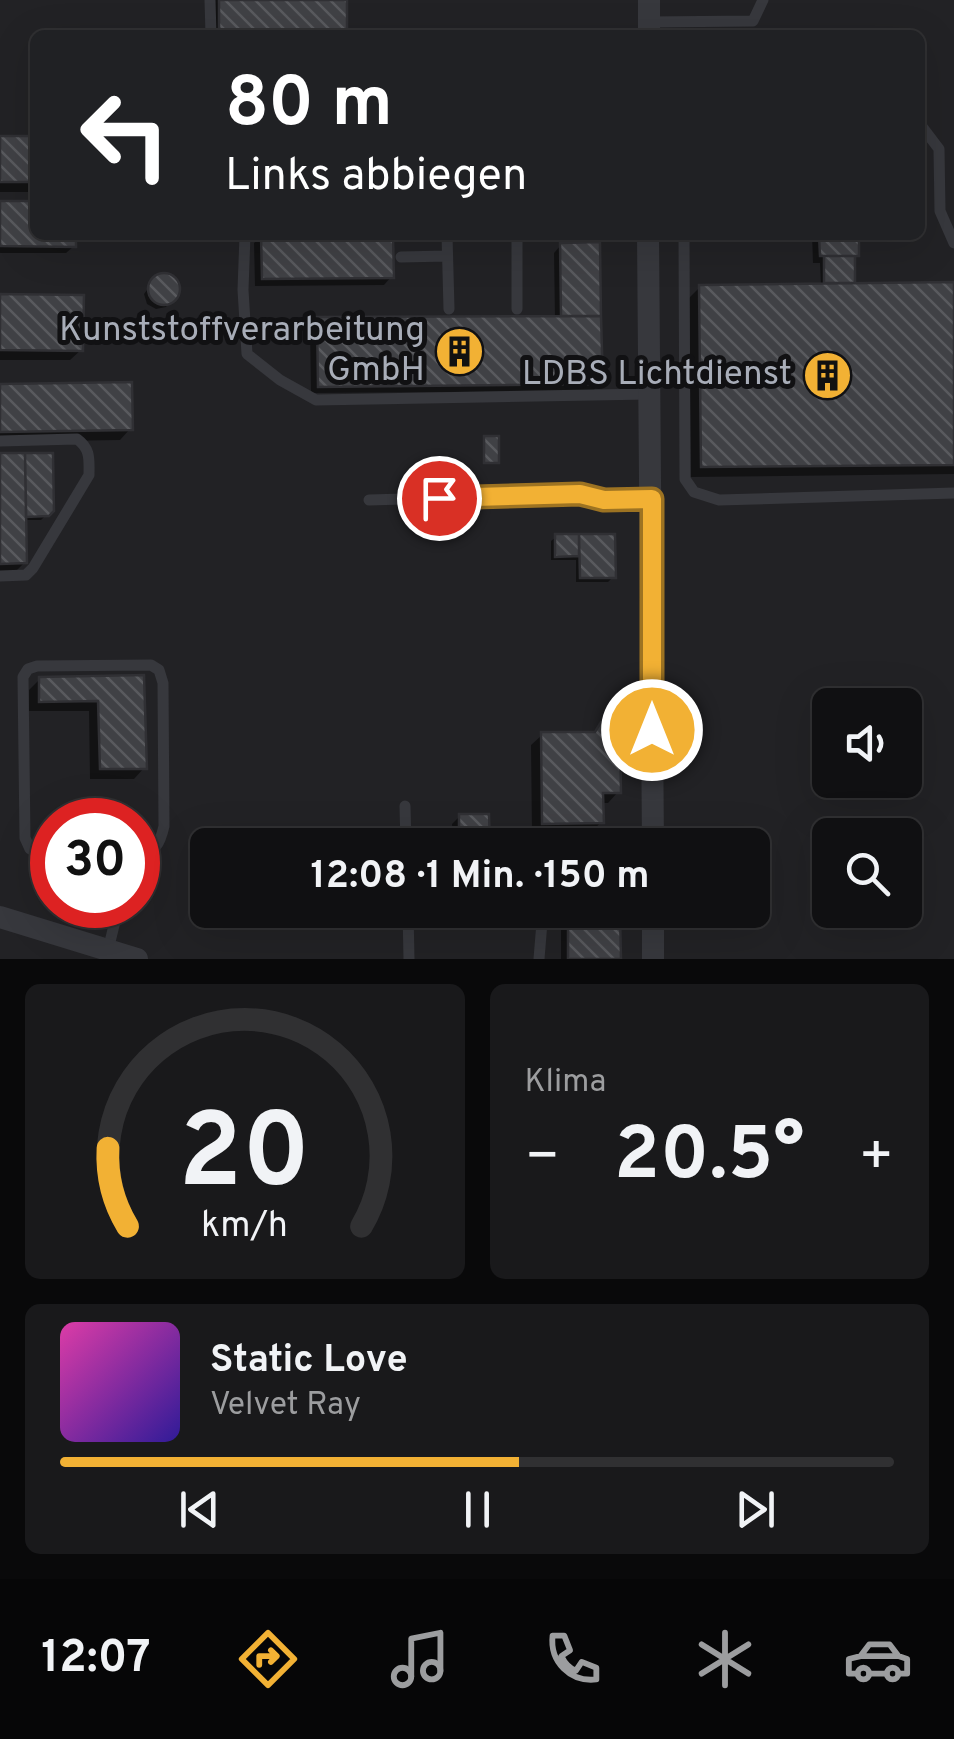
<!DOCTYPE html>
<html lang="de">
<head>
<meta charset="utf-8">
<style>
	:root { --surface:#101012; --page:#19191b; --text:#f1f3f6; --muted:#9c9d9f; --line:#303032; --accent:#f2b134 }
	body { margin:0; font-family:Overpass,sans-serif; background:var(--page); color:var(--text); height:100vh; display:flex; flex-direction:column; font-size:38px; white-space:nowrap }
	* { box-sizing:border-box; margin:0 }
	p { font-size:32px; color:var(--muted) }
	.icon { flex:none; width:55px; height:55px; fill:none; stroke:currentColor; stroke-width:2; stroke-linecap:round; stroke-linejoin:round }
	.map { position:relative; height:959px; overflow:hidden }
	.panel { display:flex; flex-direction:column; gap:25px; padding:25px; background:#09090a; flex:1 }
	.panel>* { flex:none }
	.banner { position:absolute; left:30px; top:30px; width:895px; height:210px; border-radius:15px; box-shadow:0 10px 40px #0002,0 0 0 2px var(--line); background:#202124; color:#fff; overflow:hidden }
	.tools { position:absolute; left:812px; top:688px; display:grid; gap:20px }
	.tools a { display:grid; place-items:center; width:110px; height:110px; border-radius:15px; background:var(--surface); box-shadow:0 10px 40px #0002,0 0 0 2px var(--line); font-size:50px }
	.speed { position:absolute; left:30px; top:798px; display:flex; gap:20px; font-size:50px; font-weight:700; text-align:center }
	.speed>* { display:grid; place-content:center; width:130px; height:130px; border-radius:50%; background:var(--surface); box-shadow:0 10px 40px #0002,0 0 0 2px var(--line); line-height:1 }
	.speed .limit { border:15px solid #d22; background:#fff; color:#111 }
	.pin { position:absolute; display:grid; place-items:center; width:85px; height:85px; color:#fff; margin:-42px; border:5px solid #fff; border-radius:50%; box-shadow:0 2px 10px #0007 }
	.me { position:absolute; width:110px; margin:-55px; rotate:0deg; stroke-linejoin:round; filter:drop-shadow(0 0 8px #0008) }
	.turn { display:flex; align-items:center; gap:35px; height:210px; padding:0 30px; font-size:45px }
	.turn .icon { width:130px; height:130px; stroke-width:2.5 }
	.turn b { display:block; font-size:70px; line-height:85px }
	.big { font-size:75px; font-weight:700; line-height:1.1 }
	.panel .widget { flex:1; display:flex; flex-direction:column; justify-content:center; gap:15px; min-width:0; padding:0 35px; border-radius:15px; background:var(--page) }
	.panel .dial { align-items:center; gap:0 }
	.dial svg { height:260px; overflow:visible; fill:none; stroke:var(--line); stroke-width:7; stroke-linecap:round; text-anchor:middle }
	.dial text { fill:var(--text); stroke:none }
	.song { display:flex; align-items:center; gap:30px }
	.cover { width:120px; height:120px; border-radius:15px; background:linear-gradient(135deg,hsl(320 70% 55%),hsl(250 70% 35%)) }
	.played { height:10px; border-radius:5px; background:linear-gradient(90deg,var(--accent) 55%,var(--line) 55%) }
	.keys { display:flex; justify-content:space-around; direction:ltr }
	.heat { display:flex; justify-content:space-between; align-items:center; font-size:55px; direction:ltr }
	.panel .tiles { flex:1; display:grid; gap:25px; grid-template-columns:1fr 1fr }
	.widget:last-child { grid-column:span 2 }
	.trip { position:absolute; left:190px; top:828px; width:580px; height:100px; border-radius:15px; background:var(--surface); box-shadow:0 10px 40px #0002,0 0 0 2px var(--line); font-weight:700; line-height:100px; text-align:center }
	.tabs { display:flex; height:160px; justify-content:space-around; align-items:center; background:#060607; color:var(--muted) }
	.tabs .icon { width:70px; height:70px }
	.tabs .active { color:var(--accent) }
	.tabs b { font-size:45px; color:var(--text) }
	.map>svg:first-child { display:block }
</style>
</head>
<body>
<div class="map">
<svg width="954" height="959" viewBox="0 0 954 959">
	<defs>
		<pattern id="building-back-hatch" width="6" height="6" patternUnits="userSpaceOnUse" patternTransform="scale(2.5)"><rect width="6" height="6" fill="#404145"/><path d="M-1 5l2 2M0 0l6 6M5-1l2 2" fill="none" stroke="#595a5e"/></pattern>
	</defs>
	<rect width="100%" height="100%" fill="#161618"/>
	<path fill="#222225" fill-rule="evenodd" d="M0,0H954V959H0ZM35,35H920V235H35ZM830,705H905V780H830ZM52,820H138V905H52ZM830,835H905V910H830ZM208,845H752V910H208Z"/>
	<path fill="#0007" d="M209,0H344V35H209Z
		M0,138L35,139V192H0Z
		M0,204H35V235H74V246L66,253H0Z
		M391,235V277L384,285L255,286L254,243L262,236Z
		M812,235H857L852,286L954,284V474L691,477L689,298L700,287L821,286L820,263H813Z
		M561,245H597L600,383L593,391L311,393L310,328L318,320L555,319L554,253Z
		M167,276L176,282L177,292L166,307L156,309L147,304L144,294L156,278Z
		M0,297L81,350L70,360H0Z
		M0,387L130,429L120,440L0,442Z
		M0,456L51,510L41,520H24L25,562L14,573H0Z
		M613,536V577L608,582H576V560H551V541L556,537Z
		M141,677L144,768L134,779H90L89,711H29V690L40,679Z
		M602,725L618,792L608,803H601V822L591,833H532L531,745L542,735L593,734Z
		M460,816L487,845H453L452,824Z
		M453,910H483L480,913H453Z
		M561,910H618L617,959H561Z"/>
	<path fill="url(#building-back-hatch)" stroke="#303034" stroke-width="2.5" d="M219,0H347V35H219Z
		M0,136H35V182H0Z
		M0,201H35V235H76V247L0,246Z
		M261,235H393L394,278L262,279Z
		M819,235H859V256H820Z
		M600,242L601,316H561L560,243Z
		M824,256H855V283H824Z
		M148 289a16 16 0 1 1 32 0a16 16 0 1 1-32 0Z
		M954,282V465L701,467L699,285Z
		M0,294L84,295L83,351L0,350Z
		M601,316L603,384L318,387L317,317Z
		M132,382L133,430L0,432V384Z
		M484,436H499V463H484Z
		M0,453H25L27,563L0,564Z
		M25,453H53L54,511L49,516L26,517Z
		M555,534H579V556L555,557Z
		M579,534H615L616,578H580Z
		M144,675L147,769H100L98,701L39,702V677Z
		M601,722H613L620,730L621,793H603L604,823L542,824L541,732H595Z
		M459,814H489L490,845H459Z
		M568,910H620L621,959H568Z"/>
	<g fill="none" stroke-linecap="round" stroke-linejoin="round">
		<path stroke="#37383d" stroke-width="11" d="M210,0L211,35
			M649,22L753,21L763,0
			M920,124L939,149L940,211L954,243
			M245,235L243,290L247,354L280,380L316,400L649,394
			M447,235L449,309
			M517,235V309
			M684,235L685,479L694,492L719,500L954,493
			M401,257L447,256
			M0,441L77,439C91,449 89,460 89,475L33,568L26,575L0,576
			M369,500L580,494L604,500L652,499
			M405,806L406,845
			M52,856L30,849L25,838L23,677L28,669L37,666L151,665L159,670L163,683L164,826C160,844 156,851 138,855
			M408,910L409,959
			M108,950L119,905
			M539,959L543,910"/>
		<path stroke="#37383d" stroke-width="22" d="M649,35V0
			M648,235L653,845
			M653,910V959
			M0,917L137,959"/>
	</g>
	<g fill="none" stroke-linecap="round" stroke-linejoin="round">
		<defs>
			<path id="route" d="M439,498L580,494L604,500L652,499V730"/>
		</defs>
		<use href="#route" stroke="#9d7322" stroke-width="25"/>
		<use href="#route" stroke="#f2b134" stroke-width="18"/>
	</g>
	<defs>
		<symbol id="building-disc" viewBox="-11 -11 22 22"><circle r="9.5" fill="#f2b134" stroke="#111113"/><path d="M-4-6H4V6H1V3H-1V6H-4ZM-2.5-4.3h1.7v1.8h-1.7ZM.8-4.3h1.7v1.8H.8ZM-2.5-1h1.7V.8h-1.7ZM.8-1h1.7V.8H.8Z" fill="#111"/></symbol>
	</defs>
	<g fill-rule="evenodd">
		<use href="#building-disc" x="432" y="324" width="55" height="55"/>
		<use href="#building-disc" x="800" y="348" width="55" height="55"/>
	</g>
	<g text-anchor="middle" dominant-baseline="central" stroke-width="10" stroke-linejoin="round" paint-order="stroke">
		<g font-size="35" fill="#a8adb8" stroke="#111113" text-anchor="end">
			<text x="425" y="331">Kunststoffverarbeitung<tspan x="425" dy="40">GmbH</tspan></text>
			<text x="792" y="375">LDBS Lichtdienst</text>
		</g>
	</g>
</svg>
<div class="tools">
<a><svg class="icon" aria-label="sound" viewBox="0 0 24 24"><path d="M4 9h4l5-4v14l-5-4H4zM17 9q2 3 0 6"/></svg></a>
<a><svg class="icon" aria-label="search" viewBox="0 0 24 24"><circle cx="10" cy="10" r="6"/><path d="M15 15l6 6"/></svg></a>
</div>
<div class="speed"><div class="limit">30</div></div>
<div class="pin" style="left:439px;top:498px;background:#d93025"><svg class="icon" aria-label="arrive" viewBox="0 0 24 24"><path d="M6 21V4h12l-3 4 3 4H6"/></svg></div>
<svg class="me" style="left:652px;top:730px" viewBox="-20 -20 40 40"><circle r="17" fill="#f2b134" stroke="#fff" stroke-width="3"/><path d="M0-11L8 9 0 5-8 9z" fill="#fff"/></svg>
<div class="trip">12:08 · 1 Min. · 150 m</div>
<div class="banner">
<div class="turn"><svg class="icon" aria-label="left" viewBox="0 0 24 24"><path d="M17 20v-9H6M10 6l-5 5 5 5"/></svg><div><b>80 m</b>Links abbiegen</div></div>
</div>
</div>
<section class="panel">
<div class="tiles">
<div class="widget dial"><svg viewBox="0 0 100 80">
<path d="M14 69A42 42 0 1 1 86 69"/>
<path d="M14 69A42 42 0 0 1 8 45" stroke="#f2b134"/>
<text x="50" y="56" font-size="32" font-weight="700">20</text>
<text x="50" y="72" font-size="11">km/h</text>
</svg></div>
<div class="widget"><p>Klima</p>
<div class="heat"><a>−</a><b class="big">20.5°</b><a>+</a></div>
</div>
<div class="widget">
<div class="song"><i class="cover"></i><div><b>Static Love</b><p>Velvet Ray</p></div></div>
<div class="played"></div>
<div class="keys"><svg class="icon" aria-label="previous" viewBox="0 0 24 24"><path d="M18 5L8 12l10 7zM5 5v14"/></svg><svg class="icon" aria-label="pause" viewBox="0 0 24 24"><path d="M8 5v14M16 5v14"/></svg><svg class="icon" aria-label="next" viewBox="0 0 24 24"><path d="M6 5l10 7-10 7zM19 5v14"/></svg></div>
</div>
</div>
</section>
<nav class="tabs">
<b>12:07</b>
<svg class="icon active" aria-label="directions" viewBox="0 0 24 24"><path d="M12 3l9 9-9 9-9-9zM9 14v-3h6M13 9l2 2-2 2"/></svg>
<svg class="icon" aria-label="music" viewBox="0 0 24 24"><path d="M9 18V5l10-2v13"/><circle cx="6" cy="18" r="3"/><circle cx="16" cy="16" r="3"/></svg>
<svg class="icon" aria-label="phone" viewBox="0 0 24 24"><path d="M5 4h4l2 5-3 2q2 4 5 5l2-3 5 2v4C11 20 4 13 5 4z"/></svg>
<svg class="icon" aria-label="climate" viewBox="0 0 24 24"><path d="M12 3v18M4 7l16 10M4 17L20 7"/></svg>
<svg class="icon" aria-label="car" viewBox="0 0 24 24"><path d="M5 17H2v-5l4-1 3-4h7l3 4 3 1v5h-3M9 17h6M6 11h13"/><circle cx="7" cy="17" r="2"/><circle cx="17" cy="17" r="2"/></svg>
</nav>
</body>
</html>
